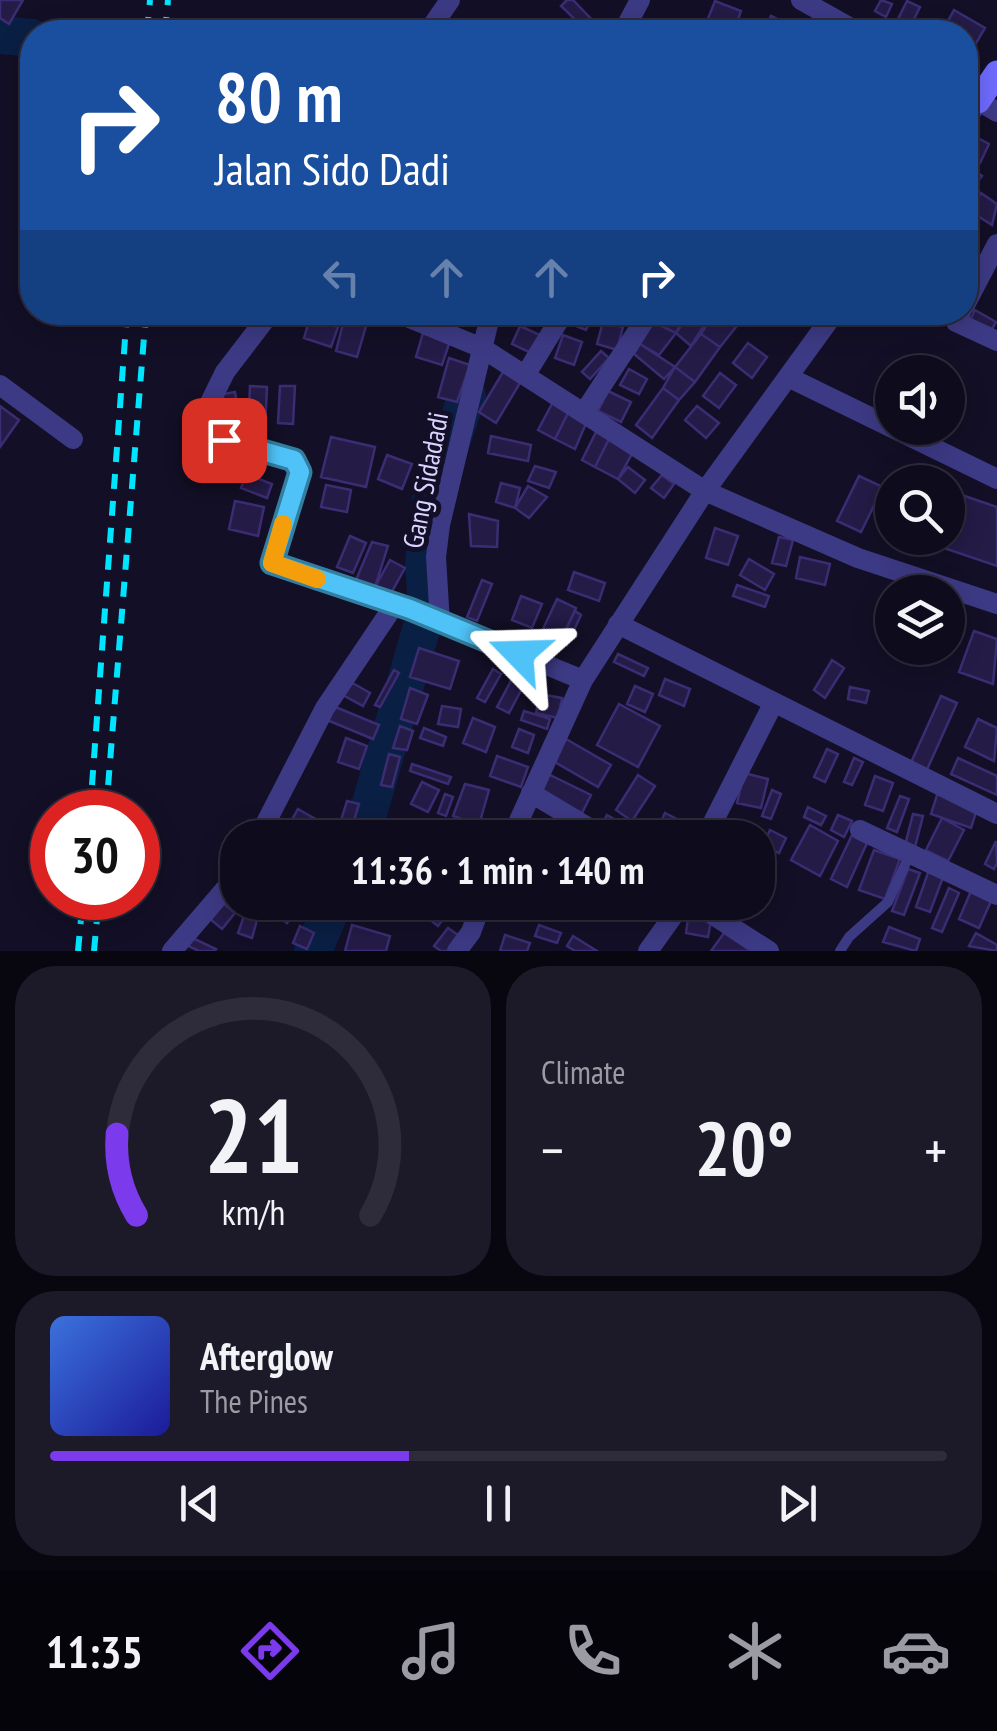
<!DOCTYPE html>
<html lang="en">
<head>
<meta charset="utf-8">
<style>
	:root { --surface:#0e0b1c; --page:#1c1929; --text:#f1f3f6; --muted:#9b9ba3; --line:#2e2b3b; --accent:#7c3aed }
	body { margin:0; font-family:"PT Sans Narrow",sans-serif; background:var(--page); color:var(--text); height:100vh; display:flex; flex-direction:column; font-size:38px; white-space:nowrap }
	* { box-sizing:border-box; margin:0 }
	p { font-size:32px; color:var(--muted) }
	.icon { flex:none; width:55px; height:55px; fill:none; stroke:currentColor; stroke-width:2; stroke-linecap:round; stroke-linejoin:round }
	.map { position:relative; height:951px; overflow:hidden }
	.side { display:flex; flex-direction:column; gap:15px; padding:15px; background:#08060f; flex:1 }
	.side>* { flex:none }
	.guide { position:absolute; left:20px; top:20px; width:958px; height:305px; border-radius:40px; box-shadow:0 5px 25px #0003,0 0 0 2px var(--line); background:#1a4fa0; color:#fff; overflow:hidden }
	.fabs { position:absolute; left:875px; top:355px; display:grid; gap:20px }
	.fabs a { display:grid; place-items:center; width:90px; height:90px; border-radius:50%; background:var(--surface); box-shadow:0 5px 25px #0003,0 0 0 2px var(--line); font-size:50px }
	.speed { position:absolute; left:30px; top:790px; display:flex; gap:20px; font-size:50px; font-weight:700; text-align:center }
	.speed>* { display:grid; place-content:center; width:130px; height:130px; border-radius:50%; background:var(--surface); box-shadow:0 5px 25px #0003,0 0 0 2px var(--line); line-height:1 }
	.speed .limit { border:15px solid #d22; background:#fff; color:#111 }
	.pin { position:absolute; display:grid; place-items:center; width:85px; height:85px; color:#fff; margin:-42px; border-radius:20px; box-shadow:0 5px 15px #0006 }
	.me { position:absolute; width:110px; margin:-55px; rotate:292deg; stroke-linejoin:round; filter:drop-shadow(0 0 8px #0008) }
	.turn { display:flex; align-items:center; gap:35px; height:210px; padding:0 30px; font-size:45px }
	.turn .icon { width:130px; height:130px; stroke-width:2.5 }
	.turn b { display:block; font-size:70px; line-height:85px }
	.lanes { display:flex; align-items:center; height:95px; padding:0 30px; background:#0003; justify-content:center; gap:50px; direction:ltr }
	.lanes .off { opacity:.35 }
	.big { font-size:75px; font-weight:600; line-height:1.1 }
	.side .widget { flex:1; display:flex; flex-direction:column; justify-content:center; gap:15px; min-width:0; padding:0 35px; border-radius:40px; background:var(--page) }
	.side .dial { align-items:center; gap:0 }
	.dial svg { height:260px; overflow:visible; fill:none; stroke:var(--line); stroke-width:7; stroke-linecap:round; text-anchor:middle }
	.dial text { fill:var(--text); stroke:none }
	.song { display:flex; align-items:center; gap:30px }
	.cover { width:120px; height:120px; border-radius:15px; background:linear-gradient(135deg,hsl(220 70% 55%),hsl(240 70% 35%)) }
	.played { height:10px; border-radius:5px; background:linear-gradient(90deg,var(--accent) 40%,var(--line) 40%) }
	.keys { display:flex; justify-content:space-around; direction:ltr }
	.heat { display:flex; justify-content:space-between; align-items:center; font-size:55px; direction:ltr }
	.side .tiles { flex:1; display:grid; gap:15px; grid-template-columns:1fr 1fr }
	.widget:last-child { grid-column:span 2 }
	.trip { position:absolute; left:220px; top:820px; width:555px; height:100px; border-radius:40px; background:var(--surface); box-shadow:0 5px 25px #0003,0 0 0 2px var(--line); font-weight:600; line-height:100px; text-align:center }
	.menu { display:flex; height:160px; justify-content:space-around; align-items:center; background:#06040b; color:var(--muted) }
	.menu .icon { width:70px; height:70px }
	.menu .on { color:var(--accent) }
	.menu b { font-size:45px; color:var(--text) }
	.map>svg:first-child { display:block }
</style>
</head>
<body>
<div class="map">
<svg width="997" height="951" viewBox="0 0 997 951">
	<rect width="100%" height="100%" fill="#130f26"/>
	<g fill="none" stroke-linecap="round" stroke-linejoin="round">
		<path stroke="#0a1f44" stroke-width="38" d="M0,35L32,38
			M361,838L427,609L424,563L431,500L467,396
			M313,951L334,902"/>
	</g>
	<path fill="#241b47" stroke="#3b2d73" stroke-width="2.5" d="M0,0H23L9,24L0,18Z
		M567,0H573L596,24L588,32L561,6Z
		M881,0L892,4L886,17L875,11Z
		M715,1L741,11L734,31L707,21Z
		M907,1L920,7L911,25L898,19Z
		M954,10L985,28L972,50L965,46V32H942Z
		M771,16L800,30L798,32H763Z
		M974,136L989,144L980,163L965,155Z
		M967,164L982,176L972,189L965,183Z
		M981,193L997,204L992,225L970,211Z
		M975,310L996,322L988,336L968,324Z
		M573,312L594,313L586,330L568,323Z
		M658,312L685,313L676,333L653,322Z
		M715,312H738L744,317L720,347L701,334Z
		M690,313L708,319L691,346L676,333Z
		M310,318L338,327L331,347L304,338Z
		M344,320L366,326L357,357L336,351Z
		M603,322L623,327L617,350L597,344Z
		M653,322L676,333L659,355L640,344Z
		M520,326L540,335L531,353L512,344Z
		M423,333L450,341L442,365L416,357Z
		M701,334L720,347L695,382L675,367Z
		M563,335L582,342L574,365L555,358Z
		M748,343L767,357L752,378L733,363Z
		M640,344L675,367L664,379L634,354Z
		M601,351L609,358L590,379L582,372Z
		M449,358L470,365L457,402L438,397Z
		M675,367L695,382L679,400L663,388Z
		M629,369L647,379L639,394L620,385Z
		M503,372L520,383L496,423L479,412Z
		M720,373L736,385L719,408L703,396Z
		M250,386L267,387L265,429L248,428Z
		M280,386H295L293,424L278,423Z
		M663,388L679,400L652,438L636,425Z
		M608,391L631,402L621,422L598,411Z
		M235,392L239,418L222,420L218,395Z
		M553,402L569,411L555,439L538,430Z
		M0,406L19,420L0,447Z
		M697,406L719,423L706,438L685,420Z
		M569,411L588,419L575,449L555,439Z
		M596,432L609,439L595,467L582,460Z
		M491,436L531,445L528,461L488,453Z
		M331,437L375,447L366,487L321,477Z
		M609,439L633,452L618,479L595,467Z
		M387,455L412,464L402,489L378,479Z
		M535,466L556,472L549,488L528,481Z
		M628,467L645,480L635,493L618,479Z
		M246,474L272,484L267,498L241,488Z
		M662,475L674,484L664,498L651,488Z
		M859,476L883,487L861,532L837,521Z
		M501,483L520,488L515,508L496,502Z
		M326,485L351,490L347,512L321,507Z
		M528,486L547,497L529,518L515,508Z
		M956,493L997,507V566L938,546L941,538H948V518Z
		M235,501L264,507L258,536L229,529Z
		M469,514L498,521L497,547L471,546Z
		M715,528L738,536L728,565L706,558Z
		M350,536L366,543L353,573L337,567Z
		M779,537L793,540L786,566L772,563Z
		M372,542L388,546L375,587L356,580Z
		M800,557L830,564L825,585L796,578Z
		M749,559L774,574L765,590L740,575Z
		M390,560L405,568L390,595L375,587Z
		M574,572L605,583L599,601L568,590Z
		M482,580L492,584L477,621L467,617Z
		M737,585L769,596L765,607L733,596Z
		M521,596L542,604L532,628L512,620Z
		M557,599L576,608L562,637L543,629Z
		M575,611L581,615L567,645L560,642Z
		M974,631L997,639L993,684L959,672Z
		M419,648L459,661L450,689L410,677Z
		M618,654L648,668L644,676L614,662Z
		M832,660L844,668L825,698L814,690Z
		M493,669L501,674L485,702L477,698Z
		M394,670L399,673L380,707L375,705Z
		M513,677L525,683L509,713L497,707Z
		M665,679L690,689L684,706L659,695Z
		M349,681L370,693L363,706L341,694Z
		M635,686L653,694L645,712L627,704Z
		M850,687L869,691L866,703L848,699Z
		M410,688L428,695L417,724L401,719Z
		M540,694L562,698L558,718L536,713Z
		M941,696L957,703L925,774L909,767Z
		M619,704L660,726L638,767L597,745Z
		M333,706L379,725L373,739L327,720Z
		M442,706L461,709L458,727L438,724Z
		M524,711L550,719L547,729L521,720Z
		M473,718L495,727L486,752L463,743Z
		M978,719L997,728L994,761L965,747Z
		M400,726L413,731L407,750L393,748Z
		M424,728L446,737L443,746L420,738Z
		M519,729L534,735L528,753L512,747Z
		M346,738L367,746L359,769L338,762Z
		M566,739L611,765L598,787L553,761Z
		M827,749L838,754L825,782L814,777Z
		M389,754L400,757L392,787L381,785Z
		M497,756L528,767L521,787L490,776Z
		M854,758L863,762L852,785L844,782Z
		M958,758L997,776V795L951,774Z
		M412,764L451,777L448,784L410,771Z
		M542,771L591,795L582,813L534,788Z
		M744,773L768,779L761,808L737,803Z
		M638,775L655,786L632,821L616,810Z
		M875,776L893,783L883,811L865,805Z
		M422,782L439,790L428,812L411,804Z
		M465,784L489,790L479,825L453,816Z
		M772,790L781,794L771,819L762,816Z
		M938,792L978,806L971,828L931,814Z
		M445,794L453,797L446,816L438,813Z
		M900,796L909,799L897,832L887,828Z
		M347,801L359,804L350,834L338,830Z
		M808,807L826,816L821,825L804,817Z
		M298,809L333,829L329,838H311L289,825Z
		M665,813L677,819L668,838H653Z
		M913,814L923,816L915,847L905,845Z
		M607,815L633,829L628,838L601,826Z
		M838,815L852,821L844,837L831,830Z
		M942,818L964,830L948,861L926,850Z
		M395,821L416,829L413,838H388Z
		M689,821L704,827L699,838H681Z
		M562,823L582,833L580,838H555Z
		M810,825L838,841L820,876L791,860Z
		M770,830L786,838L779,853L763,845Z
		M852,835L867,843L847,887L831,879Z
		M996,841L997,863L994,869L985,864Z
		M874,850L900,859L885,899L859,890Z
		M930,867L945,872L930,912L916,907Z
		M908,869L920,873L904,915L892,911Z
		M949,888L959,893L942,932L932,928Z
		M971,891L991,901L979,928L959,919Z
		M222,902L235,913L222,929L209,918Z
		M284,902L297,911L287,923L275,914Z
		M421,902H438L449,911L438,926L416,909Z
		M535,902L569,910L565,921L532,911Z
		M244,916L257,920L252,938L238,933Z
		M688,918L711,921L708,937L686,933Z
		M352,925L390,936L386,951H345Z
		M539,925L561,933L557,943L535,936Z
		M300,926L314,933L307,949L293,943Z
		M889,927L920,939L916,951L883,942Z
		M448,928L461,937L450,951H441L434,946Z
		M724,933L751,951H711Z
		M976,933L997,945V951L969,946Z
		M186,935L216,949L215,951H199L182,943Z
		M505,935L530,943L527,951H500Z
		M573,936L597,951H575L567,946Z"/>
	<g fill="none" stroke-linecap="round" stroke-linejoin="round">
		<path stroke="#3d3a85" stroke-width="10" d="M840,951L849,937L888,902L910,854"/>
		<path stroke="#3d3a85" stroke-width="20" d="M801,0L858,32
			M428,32L450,0
			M623,32L640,0
			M965,93L997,112
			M965,123L978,101
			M965,305L997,244
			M271,312L225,372L201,421L224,440L294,460L300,472L273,563L410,609L583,680
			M395,312L482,348L705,491L858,558L997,604
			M961,312L956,322L997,341
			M526,374L564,312
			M788,377L997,479
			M0,385L73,439
			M585,411L650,312
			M440,623L436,557L440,525L491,312
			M618,624L997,814
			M531,793L606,838
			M860,830L997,895
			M258,838L325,708L395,604
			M511,838L583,680L705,491L835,312
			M705,838L773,704
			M693,902L769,951
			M172,951L238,874
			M457,951L471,932L482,902
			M648,951L683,902"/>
		<path stroke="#6f6bff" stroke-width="25" d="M978,101L997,73"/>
		<path stroke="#00e5ff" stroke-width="6" stroke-dasharray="15 12" stroke-linecap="butt" d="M147,32L150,0
			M165,32L168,0
			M90,812L127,312
			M106,812L146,312
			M78,951L83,898
			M94,951L99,898"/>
	</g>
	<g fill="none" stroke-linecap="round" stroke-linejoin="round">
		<defs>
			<path id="route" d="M224,440L294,460L300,472L272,563L410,609L519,654"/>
		</defs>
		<use href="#route" stroke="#337fa1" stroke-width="25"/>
		<use href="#route" stroke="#4fc3f7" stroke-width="18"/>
		<path stroke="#f59e0b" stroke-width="18" d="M283,524L272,563L317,579"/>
	</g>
	<g text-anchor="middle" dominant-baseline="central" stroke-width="10" stroke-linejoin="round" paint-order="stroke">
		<g font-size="28" fill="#d9d4ff" stroke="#130f26">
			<text transform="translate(425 480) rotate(-79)">Gang Sidadadi</text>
		</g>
	</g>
</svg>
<div class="fabs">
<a><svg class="icon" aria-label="sound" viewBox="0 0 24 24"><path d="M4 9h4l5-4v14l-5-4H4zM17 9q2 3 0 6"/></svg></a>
<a><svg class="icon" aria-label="search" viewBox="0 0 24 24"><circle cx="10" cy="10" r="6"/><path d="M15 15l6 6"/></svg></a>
<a><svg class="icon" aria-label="layers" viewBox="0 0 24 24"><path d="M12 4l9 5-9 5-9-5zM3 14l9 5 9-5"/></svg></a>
</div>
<div class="speed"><div class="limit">30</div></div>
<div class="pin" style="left:224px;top:440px;background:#d93025"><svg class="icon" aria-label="arrive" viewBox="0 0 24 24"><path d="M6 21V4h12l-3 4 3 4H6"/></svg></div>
<svg class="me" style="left:519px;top:654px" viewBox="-20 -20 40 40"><path d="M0-17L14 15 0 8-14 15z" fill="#4fc3f7" stroke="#fff" stroke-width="4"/></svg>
<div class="trip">11:36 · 1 min · 140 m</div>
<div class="guide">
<div class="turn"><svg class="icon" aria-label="right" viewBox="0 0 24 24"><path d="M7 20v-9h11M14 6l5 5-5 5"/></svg><div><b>80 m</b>Jalan Sido Dadi</div></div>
<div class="lanes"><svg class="icon off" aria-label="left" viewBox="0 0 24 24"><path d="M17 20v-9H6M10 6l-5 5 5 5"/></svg><svg class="icon off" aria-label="ahead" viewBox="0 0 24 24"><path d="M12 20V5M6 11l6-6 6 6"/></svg><svg class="icon off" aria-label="ahead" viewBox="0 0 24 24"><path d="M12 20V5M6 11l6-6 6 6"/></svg><svg class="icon" aria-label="right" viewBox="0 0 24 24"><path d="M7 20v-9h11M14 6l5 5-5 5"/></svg></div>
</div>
</div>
<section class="side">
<div class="tiles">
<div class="widget dial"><svg viewBox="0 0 100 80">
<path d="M14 69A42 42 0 1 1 86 69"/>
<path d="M14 69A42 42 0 0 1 8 44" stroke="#7c3aed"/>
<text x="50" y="56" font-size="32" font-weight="700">21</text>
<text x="50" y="72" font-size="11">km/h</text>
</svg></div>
<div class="widget"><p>Climate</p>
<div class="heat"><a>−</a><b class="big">20°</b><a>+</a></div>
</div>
<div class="widget">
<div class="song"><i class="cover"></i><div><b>Afterglow</b><p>The Pines</p></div></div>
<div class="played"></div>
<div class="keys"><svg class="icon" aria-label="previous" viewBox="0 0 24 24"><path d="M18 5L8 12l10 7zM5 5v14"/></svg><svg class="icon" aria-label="pause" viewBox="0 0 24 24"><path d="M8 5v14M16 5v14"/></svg><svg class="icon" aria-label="next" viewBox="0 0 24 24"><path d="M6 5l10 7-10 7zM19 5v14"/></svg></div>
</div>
</div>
</section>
<nav class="menu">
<b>11:35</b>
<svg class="icon on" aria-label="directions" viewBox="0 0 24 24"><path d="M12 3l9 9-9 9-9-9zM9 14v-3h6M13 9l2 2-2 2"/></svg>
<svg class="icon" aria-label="music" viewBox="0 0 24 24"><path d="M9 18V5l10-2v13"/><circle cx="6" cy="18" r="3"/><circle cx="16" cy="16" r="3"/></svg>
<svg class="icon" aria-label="phone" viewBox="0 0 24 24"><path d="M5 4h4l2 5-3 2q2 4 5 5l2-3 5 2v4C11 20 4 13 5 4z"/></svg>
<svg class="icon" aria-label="climate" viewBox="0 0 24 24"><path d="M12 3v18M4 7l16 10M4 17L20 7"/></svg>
<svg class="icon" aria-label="car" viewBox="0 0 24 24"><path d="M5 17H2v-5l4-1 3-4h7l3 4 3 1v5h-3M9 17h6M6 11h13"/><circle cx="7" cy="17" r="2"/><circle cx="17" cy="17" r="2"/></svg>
</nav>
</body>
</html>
